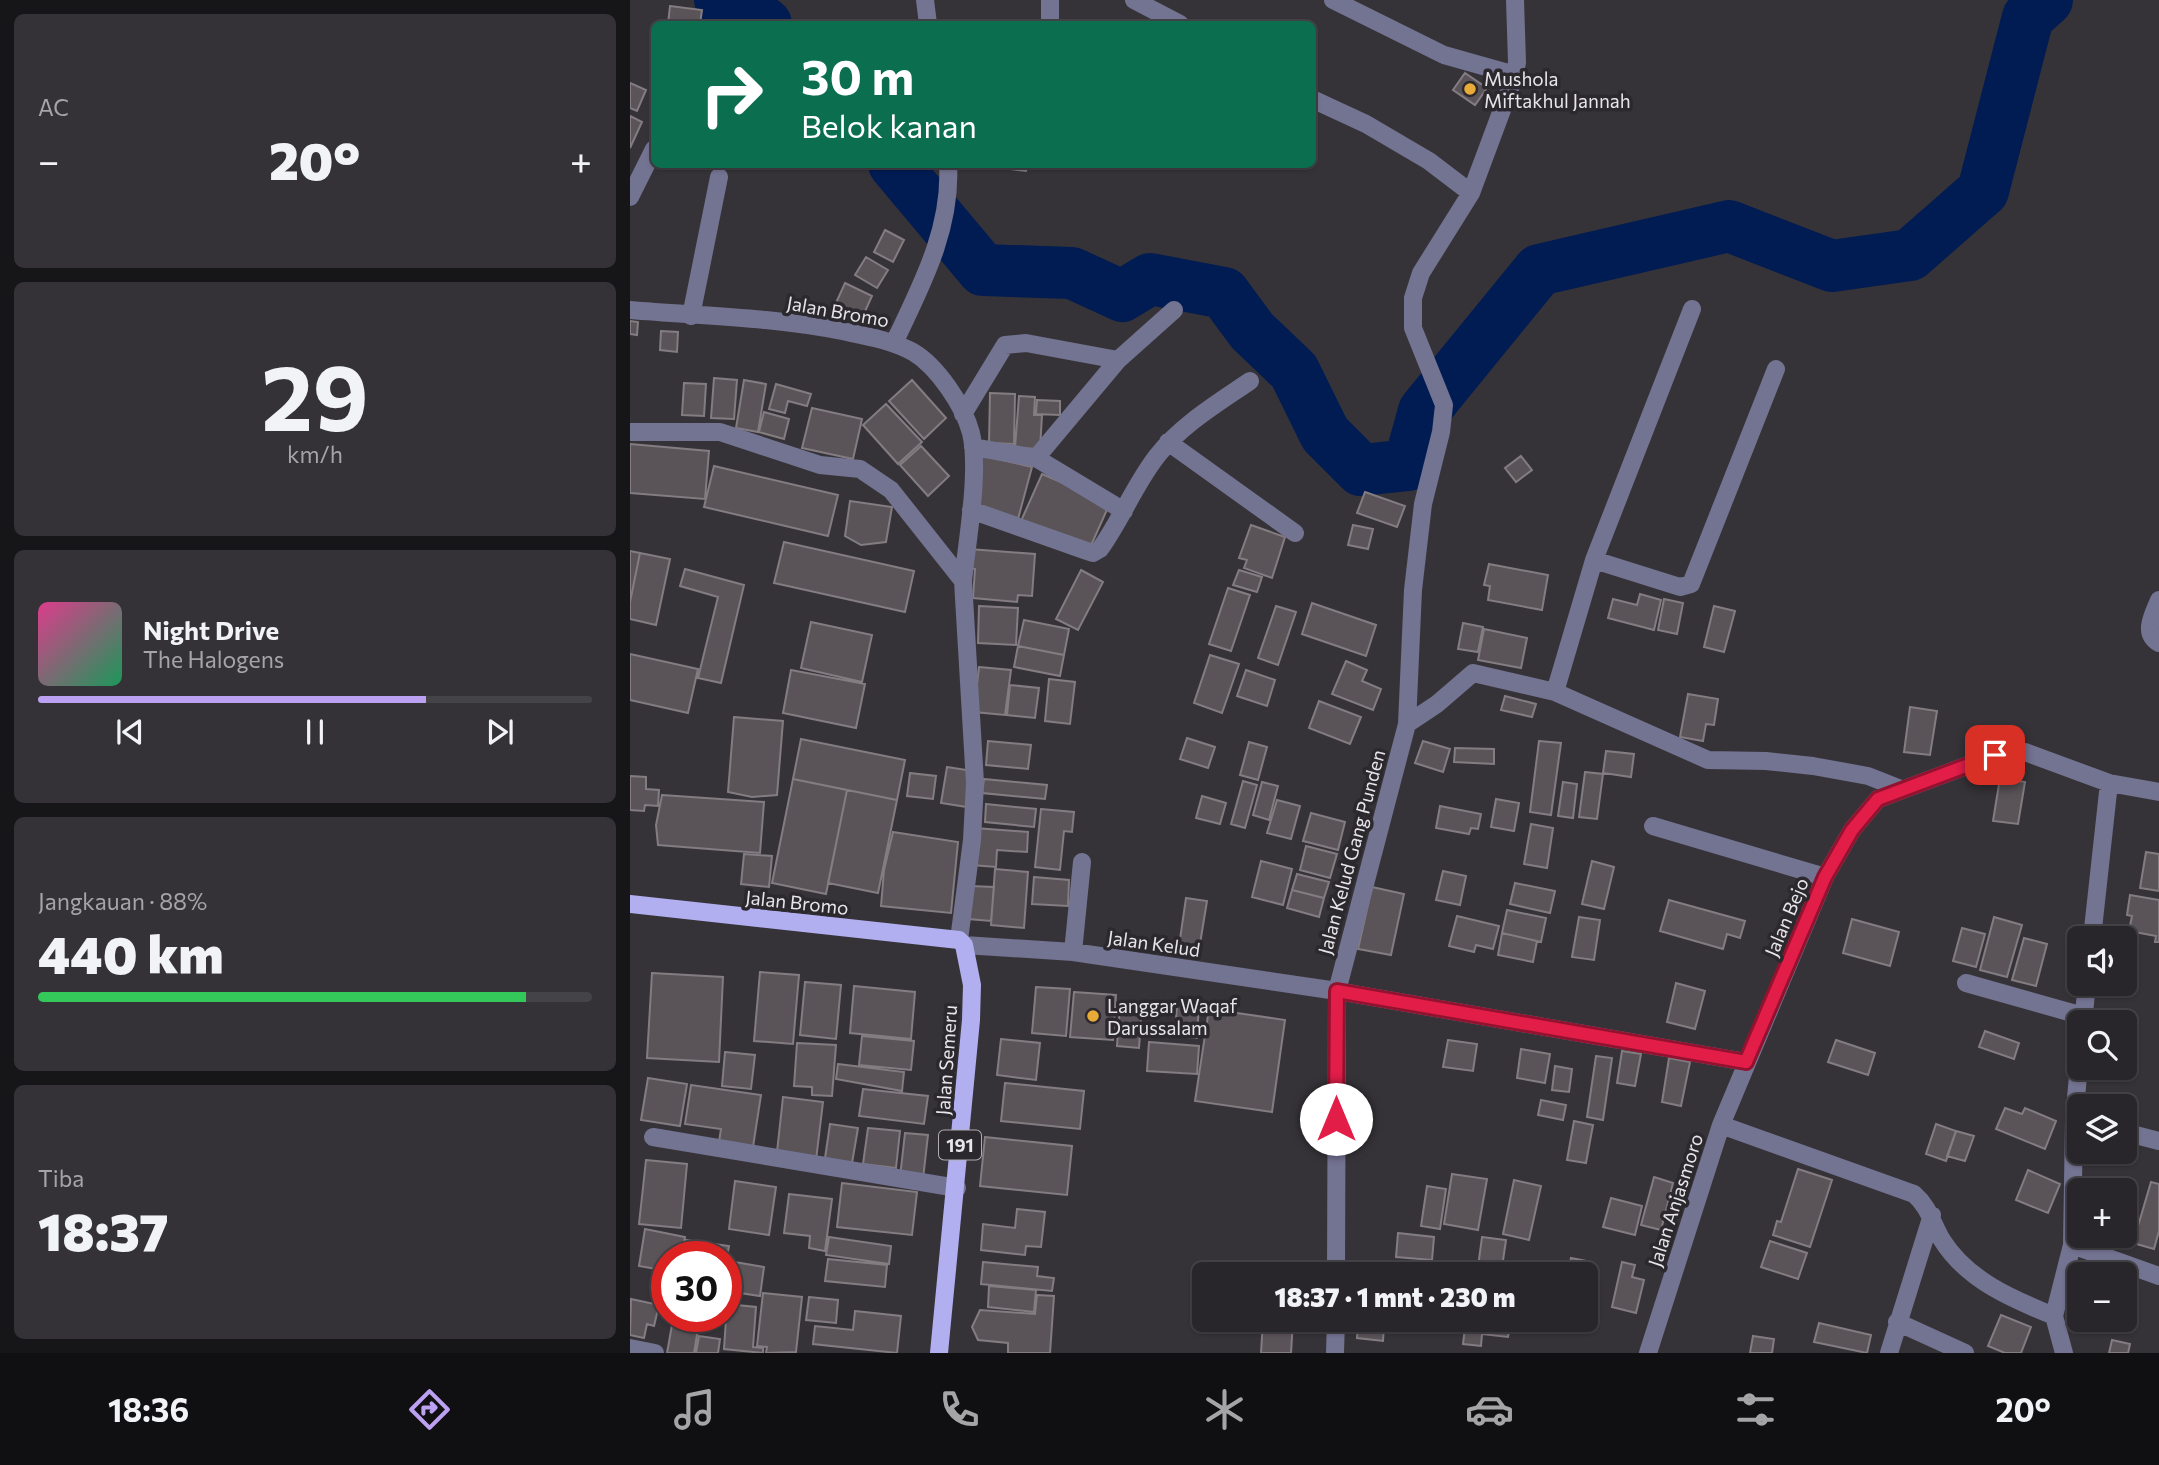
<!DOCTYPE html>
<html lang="id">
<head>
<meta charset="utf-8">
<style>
	:root { --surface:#28262a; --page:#343236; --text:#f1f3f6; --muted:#a5a5a8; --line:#444347; --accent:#bca0f2 }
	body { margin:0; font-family:Commissioner,sans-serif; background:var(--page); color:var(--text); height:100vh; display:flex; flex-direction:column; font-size:26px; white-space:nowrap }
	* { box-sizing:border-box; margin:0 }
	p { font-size:23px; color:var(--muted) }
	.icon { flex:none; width:38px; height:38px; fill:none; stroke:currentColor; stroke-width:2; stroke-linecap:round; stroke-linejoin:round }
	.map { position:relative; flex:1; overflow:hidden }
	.side { display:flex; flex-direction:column; gap:14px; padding:14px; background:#161517; width:630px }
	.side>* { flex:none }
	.top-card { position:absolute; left:21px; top:21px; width:665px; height:147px; border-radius:10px; box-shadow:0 2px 5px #0004,0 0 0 2px var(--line); background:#0b6e4f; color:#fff; overflow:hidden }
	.buttons { position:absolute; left:1437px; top:926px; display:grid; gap:14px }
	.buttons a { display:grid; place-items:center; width:70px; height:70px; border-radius:10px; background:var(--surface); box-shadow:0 2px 5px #0004,0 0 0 2px var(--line); font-size:35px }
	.speed { position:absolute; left:21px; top:1241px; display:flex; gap:14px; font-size:35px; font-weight:700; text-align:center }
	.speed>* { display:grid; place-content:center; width:91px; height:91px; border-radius:50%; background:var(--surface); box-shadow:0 2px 5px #0004,0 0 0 2px var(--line); line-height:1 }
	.speed .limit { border:10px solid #d22; background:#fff; color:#111 }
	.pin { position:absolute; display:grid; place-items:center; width:60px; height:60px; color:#fff; margin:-30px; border-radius:14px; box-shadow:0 4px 10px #0006 }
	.me { position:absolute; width:77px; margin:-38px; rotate:0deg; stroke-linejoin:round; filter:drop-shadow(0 0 5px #0008) }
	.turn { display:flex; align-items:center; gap:24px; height:147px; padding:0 35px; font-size:32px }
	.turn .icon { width:91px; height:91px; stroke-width:2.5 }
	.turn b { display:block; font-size:49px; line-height:60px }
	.big { font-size:52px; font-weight:800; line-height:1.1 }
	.side .card { flex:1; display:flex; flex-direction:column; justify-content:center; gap:10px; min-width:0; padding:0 24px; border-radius:10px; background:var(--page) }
	.side .dial { align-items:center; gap:0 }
	.dial b { font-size:91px; line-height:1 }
	.song { display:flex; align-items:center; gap:21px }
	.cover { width:84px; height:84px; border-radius:10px; background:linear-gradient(135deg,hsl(330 70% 55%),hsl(150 70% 35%)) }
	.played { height:7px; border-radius:4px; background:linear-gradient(90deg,var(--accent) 70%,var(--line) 70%) }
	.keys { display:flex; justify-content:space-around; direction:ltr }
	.heat { display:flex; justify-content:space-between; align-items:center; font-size:38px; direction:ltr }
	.charge { height:10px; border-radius:5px; background:linear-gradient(90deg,#34c759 88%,var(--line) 0) }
	.trip { position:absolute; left:562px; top:1262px; width:406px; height:70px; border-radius:10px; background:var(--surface); box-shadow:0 2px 5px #0004,0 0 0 2px var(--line); font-weight:800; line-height:70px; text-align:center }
	.tab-bar { display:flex; height:112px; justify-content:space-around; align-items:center; background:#100f11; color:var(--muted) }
	.tab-bar .icon { width:49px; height:49px }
	.tab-bar .on { color:var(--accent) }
	.tab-bar b { font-size:32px; color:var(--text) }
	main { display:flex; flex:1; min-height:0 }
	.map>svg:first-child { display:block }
</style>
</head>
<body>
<main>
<section class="side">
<div class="card"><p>AC</p>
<div class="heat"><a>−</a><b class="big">20°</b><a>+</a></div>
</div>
<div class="card dial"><b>29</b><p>km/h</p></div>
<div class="card">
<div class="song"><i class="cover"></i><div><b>Night Drive</b><p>The Halogens</p></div></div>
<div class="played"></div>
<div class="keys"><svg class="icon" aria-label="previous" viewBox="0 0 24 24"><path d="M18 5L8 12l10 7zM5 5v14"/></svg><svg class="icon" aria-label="pause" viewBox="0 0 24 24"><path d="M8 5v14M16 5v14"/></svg><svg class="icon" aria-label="next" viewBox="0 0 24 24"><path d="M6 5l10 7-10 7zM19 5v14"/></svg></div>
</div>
<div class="card"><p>Jangkauan · 88%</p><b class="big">440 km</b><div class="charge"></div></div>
<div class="card"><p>Tiba</p><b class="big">18:37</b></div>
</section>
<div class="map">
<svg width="1529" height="1353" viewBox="0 0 1529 1353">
	<rect width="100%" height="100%" fill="#363338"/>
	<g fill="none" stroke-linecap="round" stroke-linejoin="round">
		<path stroke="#001c53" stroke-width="52" d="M90,0L118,10L136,24
			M264,164L353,270L442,273L492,296L520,279L594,293L622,331L664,371L695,434L731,470L779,465L794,411L909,270L1099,226L1202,266L1280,255L1353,191L1398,17L1417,0"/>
	</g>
	<path fill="#5a5458" stroke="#837c81" stroke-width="2" d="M40,6L72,10L70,24H38Z
		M835,73L857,88L845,105L823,90Z
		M0,83L16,90L7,111L0,108Z
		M0,116L12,122L0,148Z
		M341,164H397L396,171Z
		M255,230L274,240L263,262L244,252Z
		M236,257L258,270L247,288L225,275Z
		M215,283L242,296L232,318L205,305Z
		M0,321L8,322L7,335L0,334Z
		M31,331L48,332L47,352L30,350Z
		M84,378L107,380L104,419L81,418Z
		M114,380L136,384L128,432L106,428Z
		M282,380L316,418L294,439L259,401Z
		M54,383L76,384L74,416L52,415Z
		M146,384L181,394L177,406L158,401L155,413L139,409Z
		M360,393L385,394L384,444L359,443Z
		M389,396L405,397L404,415H412L410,449L385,448Z
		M407,400L430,401V415L406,414Z
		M256,404L292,442L268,464L233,425Z
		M182,408L232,419L223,459L172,448Z
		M134,412L159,419L154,439L129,432Z
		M0,444L79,451L75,499L0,493Z
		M291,446L319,476L298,496L270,465Z
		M346,454L402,467L388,519L342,506Z
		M891,456L902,470L886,482L875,468Z
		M84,466L208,495L198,536L74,507Z
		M412,474L480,503L459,550L391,521Z
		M735,492L775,506L767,527L727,513Z
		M220,501L262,507L256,542L231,545L215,536Z
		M621,525L655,537L642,578L614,568L617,560L609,558Z
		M723,525L743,529L738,549L718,545Z
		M154,542L284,571L275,612L144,583Z
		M339,549L405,554L402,596L388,595L387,602L343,598L345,569L338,568Z
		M0,551L10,553L0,602Z
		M10,553L40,559L26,625L0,619V602Z
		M859,564L918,575L912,610L858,600L860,586L854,585Z
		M55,569L114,585L91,683L68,678L88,597L50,586Z
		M451,570L473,582L448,630L426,619Z
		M609,570L632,577L627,592L603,585Z
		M598,588L620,595L601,651L579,644Z
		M1010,594L1031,600L1024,630L978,618L983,599L1007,605Z
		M1034,599L1053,603L1047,634L1028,630Z
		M682,603L746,625L736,656L672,634Z
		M349,606L388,608L386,645L348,643Z
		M646,606L666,612L648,665L628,658Z
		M1084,606L1105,611L1094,652L1074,647Z
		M394,620L439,629L434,655L388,646Z
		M181,622L242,635L232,682L171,668Z
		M833,623L853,627L848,652L828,649Z
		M854,629L897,638L891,668L848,660Z
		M388,646L434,655L430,676L384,667Z
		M0,654L68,669L58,713L0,700Z
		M580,655L609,664L592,713L564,703Z
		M716,661L737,670L732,681L751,689L743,710L702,694Z
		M349,667L381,670L375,715L344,712Z
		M161,670L235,684L226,728L153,713Z
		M616,670L645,680L637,706L607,696Z
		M419,679L445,682L440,724L415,721Z
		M380,685L409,688L405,718L377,715Z
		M1058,694L1088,699L1084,725L1076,724L1073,741L1050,737Z
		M875,696L906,704L902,717L871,710Z
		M689,701L731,717L720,744L679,728Z
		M1280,707L1307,711L1300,755L1274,752Z
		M104,717L153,721L147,795L122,797L98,792Z
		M557,738L585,747L578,768L550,759Z
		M171,739L275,760L267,800L163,779Z
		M358,741L401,745L398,769L356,765Z
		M793,741L820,749L813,772L785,763Z
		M909,741L931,743L921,815L900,812Z
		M619,742L637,747L628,780L610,775Z
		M825,748L864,749V764L824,762Z
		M976,751L1004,754L1001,777L973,773Z
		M317,767L343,771L337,807L311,803Z
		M955,772L973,774L967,819L949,817Z
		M280,773L306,776L303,799L277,796Z
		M0,776L16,777V789L29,790L28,806L15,805L14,811L0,810Z
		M1370,778L1395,782L1388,824L1363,821Z
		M163,779L217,790L196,894L142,883Z
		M354,779L417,785L415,799L352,793Z
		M613,781L627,785L615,828L601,824Z
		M632,782L648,786L639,820L623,815Z
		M933,782L947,784L943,818L928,816Z
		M217,790L267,800L248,893L198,883Z
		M32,795L134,802L130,853L28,845L26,825Z
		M572,796L596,803L590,824L566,818Z
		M866,799L889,803L884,831L861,827Z
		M647,800L670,806L661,839L637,833Z
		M356,804L406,809L404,827L355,822Z
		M810,806L851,814L848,829L841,828L839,834L806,828Z
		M411,809L444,812L442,832L434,831L430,870L405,867Z
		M681,813L715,822L708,850L673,841Z
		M901,824L923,828L917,868L894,864Z
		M345,828L398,832L397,852L367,850L366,867L342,865Z
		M263,832L328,842L321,913L251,906L254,870Z
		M676,846L707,854L700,878L670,870Z
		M1516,852L1529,854V891L1510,888Z
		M114,854L142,856L139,887L111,884Z
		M631,861L662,869L653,905L622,897Z
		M962,861L984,867L974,909L952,904Z
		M365,869L398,872L394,928L361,925Z
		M813,871L836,876L830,905L806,900Z
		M667,874L699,882L694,898L662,890Z
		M404,877L439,880L438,906L402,904Z
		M885,883L925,891L920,913L880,904Z
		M340,886L364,887L361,921L338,919Z
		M742,887L774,894L761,955L728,949Z
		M662,890L694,898L689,917L657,908Z
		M1500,895L1529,900V942H1525L1526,936L1499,931L1502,916L1497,915Z
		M556,898L577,901L569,950L549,946Z
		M1039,900L1115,921L1110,938L1097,934L1093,949L1030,931Z
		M877,910L916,918L911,942L872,933Z
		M827,916L869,926L863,949L846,945L844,952L819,946Z
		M949,917L970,920L964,960L942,957Z
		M1364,917L1392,925L1377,977L1350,970Z
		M1222,919L1269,932L1260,966L1213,953Z
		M1332,928L1355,934L1346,967L1323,961Z
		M872,933L907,941L903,962L868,955Z
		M1394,938L1417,944L1406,986L1382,980Z
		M130,972L169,975L163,1044L124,1041Z
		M22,973L93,977L89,1062L17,1058Z
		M175,982L211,985L206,1039L170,1035Z
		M1046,983L1075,991L1065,1029L1037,1022Z
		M224,986L285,992L281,1039L220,1033Z
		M406,987L440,989L436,1036L402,1033Z
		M444,992L486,995L483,1040L440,1037Z
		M547,1003L569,1004L567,1038L545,1036Z
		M490,1006L512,1008L509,1048L487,1046Z
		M579,1009L655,1020L642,1112L565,1101Z
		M1355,1031L1389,1043L1384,1059L1349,1047Z
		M232,1036L284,1041L281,1070L229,1065Z
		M371,1039L410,1043L406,1080L367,1075Z
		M818,1040L847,1044L843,1071L813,1067Z
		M1206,1040L1245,1053L1238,1075L1198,1062Z
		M519,1042L569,1046L567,1074L517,1071Z
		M167,1043L206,1045L202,1096L182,1095V1087L164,1086Z
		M891,1049L920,1054L915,1083L887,1078Z
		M992,1051L1011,1054L1005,1086L987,1083Z
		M95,1052L125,1055L121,1089L92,1086Z
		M966,1056L982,1058L973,1120L957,1117Z
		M1039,1058L1060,1062L1051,1106L1032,1102Z
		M208,1064L274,1072L272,1091L206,1079Z
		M925,1066L942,1069L939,1092L922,1090Z
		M18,1078L57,1084L50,1126L11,1120Z
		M375,1083L454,1091L450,1129L371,1121Z
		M61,1085L131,1095L123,1147L89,1142L91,1129L55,1124Z
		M233,1089L298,1096L294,1124L229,1116Z
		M153,1097L193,1102L186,1160L147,1152Z
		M911,1100L936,1105L933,1120L908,1115Z
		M1375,1108L1392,1114L1395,1108L1426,1121L1415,1149L1366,1129Z
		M944,1121L963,1125L956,1163L937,1160Z
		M200,1124L228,1128L221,1169L194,1165Z
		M1306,1124L1326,1131L1316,1161L1296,1154Z
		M238,1128L270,1131L266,1168L233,1164Z
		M1326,1131L1344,1136L1335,1161L1317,1156Z
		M275,1133L298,1135L293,1179L270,1177Z
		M355,1137L442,1146L437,1195L350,1186Z
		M16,1160L57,1164L51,1228L9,1224Z
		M1168,1169L1202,1180L1180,1247L1143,1235L1147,1221L1151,1222Z
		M1398,1170L1430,1184L1418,1213L1386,1200Z
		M822,1174L857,1179L848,1230L814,1224Z
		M1024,1177L1043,1183L1031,1230L1011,1225Z
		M884,1180L911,1186L899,1240L873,1234Z
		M105,1181L146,1187L139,1235L99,1229Z
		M1521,1182L1529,1184V1231L1524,1249L1503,1243Z
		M212,1183L287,1192L282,1235L207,1227Z
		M797,1186L816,1189L810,1229L791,1226Z
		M159,1194L202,1199L195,1251L179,1248L180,1236L154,1233Z
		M981,1198L1012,1206L1005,1235L973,1227Z
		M387,1209L415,1212L411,1247L396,1246L395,1255L351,1250L353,1224L385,1228Z
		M1494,1218L1505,1220L1499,1244L1479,1239L1480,1236H1494Z
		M15,1229L55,1237L51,1256H37V1271L9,1266Z
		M768,1233L804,1237L802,1260L766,1257Z
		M199,1237L261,1246L259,1264L196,1255Z
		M852,1237L876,1240L871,1274H847Z
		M56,1240L99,1246L96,1261V1256H54Z
		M1140,1241L1177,1253L1168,1279L1131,1267Z
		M941,1258L962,1262L958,1285L966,1287L963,1302L956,1301V1274H939Z
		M198,1259L257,1265L255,1287L195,1281Z
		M99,1261L134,1267L130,1296L96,1291Z
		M353,1262L408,1267L407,1276L424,1278L422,1291L351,1284Z
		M992,1262L1005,1265L1002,1277L1014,1280L1006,1313L982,1307Z
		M872,1266L895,1269V1274H871Z
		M359,1286L406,1290L404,1312L358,1307Z
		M133,1293L172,1297L166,1352L136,1353L137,1347L127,1346Z
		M407,1295L424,1296L420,1353H378V1343L348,1340L342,1327L350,1310L405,1314Z
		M179,1297L208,1300L206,1323L176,1320Z
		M1,1299L29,1305L24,1326L17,1324L14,1338L0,1335Z
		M97,1304L126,1307L123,1347L133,1348V1353L94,1349Z
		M956,1305L962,1306L959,1324L933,1320H956Z
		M225,1311L271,1316L267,1353L183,1344L185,1326L223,1330Z
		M1371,1315L1401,1327L1391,1353H1375L1358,1346Z
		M633,1320H663L661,1353H631Z
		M728,1320H772L771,1328L754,1326L753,1341L727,1338Z
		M790,1320H816L815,1326L790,1324Z
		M836,1320H881L878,1337L852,1334L851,1346L833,1344Z
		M1189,1323L1241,1335L1237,1353L1184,1342Z
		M42,1325L68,1329L64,1353H37Z
		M69,1336L90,1339L88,1353H66Z
		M1123,1336L1144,1339L1142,1353H1120Z
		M1482,1340L1500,1344L1498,1353H1479Z"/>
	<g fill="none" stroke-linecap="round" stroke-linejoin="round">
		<path stroke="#737392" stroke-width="18" d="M295,0L298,24
			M420,0V24
			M504,0L550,24
			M703,0L814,55L885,75
			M682,99L736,124L799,161L841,193
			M0,197L24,149
			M1062,309L964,560L925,692L1078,760L1136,761L1183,766L1238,776L1271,789
			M0,310C71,316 142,317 212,331C236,336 261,340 283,352C307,366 334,406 341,433C350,471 337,541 333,581
			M61,316L89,177
			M264,343C291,286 322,229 318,164
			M333,414L375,345L396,343L488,360
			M0,432H90L190,465L230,469L261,490L333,581L345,783L342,840L329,940
			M538,442L665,533
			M343,447L406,458
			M341,510L454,550L463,553L470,549C491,520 505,484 527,456C551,425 588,403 620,381
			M494,511L406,458L488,360L544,310
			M964,560L1050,587L1061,584L1146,369
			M1529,600C1523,615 1512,633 1529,643
			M777,724L807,704L843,673L925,692
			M1023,826L1195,877
			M1462,938L1479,783
			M334,945L443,952L707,991L1116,1062
			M443,952L452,862
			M1336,983L1453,1016
			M1453,1022L1457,984
			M1091,1125L1284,1194C1299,1207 1302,1223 1312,1240C1337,1280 1382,1299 1424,1316
			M1494,1132L1529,1141
			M23,1137L327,1188
			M1442,1245L1529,1276
			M706,1274L707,991L777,724L783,590L793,504L811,432L814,405L783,328V298L791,273L841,193L885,75L887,62L885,0
			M1267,1322L1335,1353
			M0,1348L25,1353
			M705,1353L706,1320
			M1018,1353L1091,1125L1195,877L1222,830L1248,799L1365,755L1395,752L1479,783L1529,792
			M1259,1353L1302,1215
			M1434,1353L1424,1316L1442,1245L1444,1120L1449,1065"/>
		<path stroke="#b1aff0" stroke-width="18" d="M0,904L329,940L334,945L342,985L341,1020L309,1353"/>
	</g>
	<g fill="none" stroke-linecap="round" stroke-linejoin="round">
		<defs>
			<path id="route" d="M706,1119L707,991L1116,1062L1195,877L1222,830L1248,799L1365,755"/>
		</defs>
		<use href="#route" stroke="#92132f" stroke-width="18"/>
		<use href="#route" stroke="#e11d48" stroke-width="12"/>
	</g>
	<g fill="#e9ab38" stroke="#2c292e" stroke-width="2.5">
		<circle cx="840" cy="89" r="7"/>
		<circle cx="463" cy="1016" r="7"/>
	</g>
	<g text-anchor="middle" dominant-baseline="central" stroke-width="7" stroke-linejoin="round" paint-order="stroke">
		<rect fill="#2c292e" stroke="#afadb1" stroke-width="2" x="309" y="1130.5" width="42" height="29" rx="5"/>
		<g font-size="18" font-weight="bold" fill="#e7e5e9">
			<text x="330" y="1145">191</text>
		</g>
		<g font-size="19" fill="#e7e5e9" stroke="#2c292e" text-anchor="start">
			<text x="854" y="78">Mushola<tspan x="854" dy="22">Miftakhul Jannah</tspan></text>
			<text x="477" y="1005">Langgar Waqaf<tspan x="477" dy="22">Darussalam</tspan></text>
		</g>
		<g font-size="19" fill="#e7e5e9" stroke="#2c292e">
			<text transform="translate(208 311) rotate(10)">Jalan Bromo</text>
			<text transform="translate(721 852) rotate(-75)">Jalan Kelud Gang Punden</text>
			<text transform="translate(167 902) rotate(6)">Jalan Bromo</text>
			<text transform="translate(1156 917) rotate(-67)">Jalan Bejo</text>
			<text transform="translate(524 943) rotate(8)">Jalan Kelud</text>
			<text transform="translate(316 1060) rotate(-86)">Jalan Semeru</text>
			<text transform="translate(1045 1200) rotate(-72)">Jalan Anjasmoro</text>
		</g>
	</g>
</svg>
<div class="buttons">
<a><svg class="icon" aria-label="sound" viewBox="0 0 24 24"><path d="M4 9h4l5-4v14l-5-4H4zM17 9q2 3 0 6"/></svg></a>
<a><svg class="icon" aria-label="search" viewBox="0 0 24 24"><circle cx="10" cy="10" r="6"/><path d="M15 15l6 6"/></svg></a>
<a><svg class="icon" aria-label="layers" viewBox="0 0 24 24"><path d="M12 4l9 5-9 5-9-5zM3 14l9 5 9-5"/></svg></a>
<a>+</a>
<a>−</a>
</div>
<div class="speed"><div class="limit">30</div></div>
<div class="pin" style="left:1365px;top:755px;background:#d93025"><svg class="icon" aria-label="arrive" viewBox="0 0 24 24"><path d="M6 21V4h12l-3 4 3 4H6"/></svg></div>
<svg class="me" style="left:706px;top:1119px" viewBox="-20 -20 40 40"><circle r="19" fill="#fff"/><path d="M0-13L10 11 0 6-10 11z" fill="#e11d48"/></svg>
<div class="trip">18:37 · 1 mnt · 230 m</div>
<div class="top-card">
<div class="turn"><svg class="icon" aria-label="right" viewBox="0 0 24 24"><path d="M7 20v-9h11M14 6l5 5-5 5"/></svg><div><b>30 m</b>Belok kanan</div></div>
</div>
</div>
</main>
<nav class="tab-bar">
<b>18:36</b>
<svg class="icon on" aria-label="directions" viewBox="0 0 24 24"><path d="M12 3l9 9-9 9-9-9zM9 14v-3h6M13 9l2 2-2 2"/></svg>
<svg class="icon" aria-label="music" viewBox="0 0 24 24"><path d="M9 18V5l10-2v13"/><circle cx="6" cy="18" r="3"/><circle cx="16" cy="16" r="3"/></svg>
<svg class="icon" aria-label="phone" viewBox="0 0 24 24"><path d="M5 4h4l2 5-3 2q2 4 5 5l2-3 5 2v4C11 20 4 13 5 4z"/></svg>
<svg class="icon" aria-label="climate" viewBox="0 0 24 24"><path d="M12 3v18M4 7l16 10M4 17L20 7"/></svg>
<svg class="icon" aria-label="car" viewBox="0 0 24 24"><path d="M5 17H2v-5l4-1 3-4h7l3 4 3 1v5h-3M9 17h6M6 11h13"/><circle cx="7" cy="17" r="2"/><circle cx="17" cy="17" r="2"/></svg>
<svg class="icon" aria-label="filters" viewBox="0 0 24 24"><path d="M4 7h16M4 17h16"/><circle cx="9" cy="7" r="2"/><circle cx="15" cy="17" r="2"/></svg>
<b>20°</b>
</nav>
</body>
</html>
